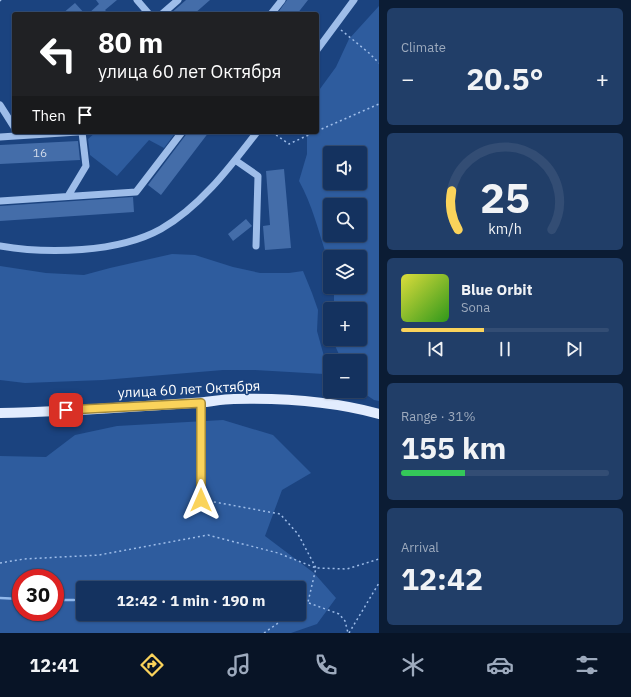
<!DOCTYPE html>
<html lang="en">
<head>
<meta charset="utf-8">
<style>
	:root { --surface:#14325f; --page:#213e68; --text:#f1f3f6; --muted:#9daabd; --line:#334d74; --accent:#fad35b }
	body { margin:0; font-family:"IBM Plex Sans",sans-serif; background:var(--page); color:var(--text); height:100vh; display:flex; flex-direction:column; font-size:15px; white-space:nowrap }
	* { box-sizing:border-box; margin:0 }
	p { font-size:13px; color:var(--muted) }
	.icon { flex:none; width:22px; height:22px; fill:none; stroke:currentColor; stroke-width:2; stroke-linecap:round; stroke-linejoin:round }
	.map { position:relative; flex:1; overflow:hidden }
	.drawer { display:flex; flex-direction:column; gap:8px; padding:8px; background:#0b1c34; width:252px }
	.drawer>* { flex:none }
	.hud { position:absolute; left:12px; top:12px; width:307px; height:122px; border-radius:4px; box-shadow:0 1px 3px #0004,0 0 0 1px var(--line); background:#202124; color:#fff; overflow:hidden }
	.tools { position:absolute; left:323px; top:146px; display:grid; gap:8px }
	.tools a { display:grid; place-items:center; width:44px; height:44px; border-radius:4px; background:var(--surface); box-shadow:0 1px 3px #0004,0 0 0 1px var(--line); font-size:20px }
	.speed { position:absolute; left:12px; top:569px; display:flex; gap:8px; font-size:20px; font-weight:700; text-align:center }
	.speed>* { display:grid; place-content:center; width:52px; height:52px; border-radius:50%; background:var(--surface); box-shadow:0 1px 3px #0004,0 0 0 1px var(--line); line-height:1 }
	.speed .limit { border:6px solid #d22; background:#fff; color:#111 }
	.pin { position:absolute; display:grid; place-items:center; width:34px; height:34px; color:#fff; margin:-17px; border-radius:8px; box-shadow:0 2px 6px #0006 }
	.me { position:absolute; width:44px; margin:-22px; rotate:0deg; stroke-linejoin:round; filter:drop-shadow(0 0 3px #0008) }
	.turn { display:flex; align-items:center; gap:14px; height:84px; padding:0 20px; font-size:18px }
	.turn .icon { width:52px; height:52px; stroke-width:2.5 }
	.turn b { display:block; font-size:28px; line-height:34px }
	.then { display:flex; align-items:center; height:38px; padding:0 20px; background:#0003; gap:8px; font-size:15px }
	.big { font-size:30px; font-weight:700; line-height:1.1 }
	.drawer .card { flex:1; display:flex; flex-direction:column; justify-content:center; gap:6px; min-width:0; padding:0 14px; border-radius:6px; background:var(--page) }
	.drawer .dial { align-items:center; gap:0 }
	.dial svg { height:104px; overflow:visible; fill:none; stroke:var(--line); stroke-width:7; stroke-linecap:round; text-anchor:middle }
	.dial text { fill:var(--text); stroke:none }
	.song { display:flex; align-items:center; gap:12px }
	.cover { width:48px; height:48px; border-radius:6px; background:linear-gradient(135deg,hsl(60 70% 55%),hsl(110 70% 35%)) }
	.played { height:4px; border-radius:2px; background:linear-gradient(90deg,var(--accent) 40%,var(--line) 40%) }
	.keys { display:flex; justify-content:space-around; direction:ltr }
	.heat { display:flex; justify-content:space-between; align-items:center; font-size:22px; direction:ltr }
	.charge { height:6px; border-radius:3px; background:linear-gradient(90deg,#34c759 31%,var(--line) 0) }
	.trip { position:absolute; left:76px; top:581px; width:230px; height:40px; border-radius:4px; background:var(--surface); box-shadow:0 1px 3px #0004,0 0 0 1px var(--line); font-weight:700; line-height:40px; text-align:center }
	.tabs { display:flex; height:64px; justify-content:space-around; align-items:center; background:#081426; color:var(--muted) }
	.tabs .icon { width:28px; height:28px }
	.tabs .selected { color:var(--accent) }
	.tabs b { font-size:18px; color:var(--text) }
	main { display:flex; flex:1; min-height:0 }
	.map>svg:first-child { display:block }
</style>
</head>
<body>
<main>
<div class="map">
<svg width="379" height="633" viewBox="0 0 379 633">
	<rect width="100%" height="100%" fill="#1b437f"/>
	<path fill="#2e5c9e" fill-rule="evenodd" d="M379,6V401L374,400L365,394L366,385L360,381V361H342L332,339H360V309H334V287H360V257H330V266C320,238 314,208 299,181L307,154V132H317V93L336,67L349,39ZM330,153H360V183H330ZM330,205H360V235H330Z
		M96,132H176L164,148L149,140L117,176L90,155L88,139Z
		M172,254L195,255L233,267L260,273H289L303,271L312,293L318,310L317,331L325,360L324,374L255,370H223L103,380L25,383L0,380V266L46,273L84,275L110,268Z
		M223,420L273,435L311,473L282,490L265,536L314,573L336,598L317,624L291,633H0V456L46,457L75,435L117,426ZM21,578H55V612H21ZM83,588H299V614H83Z"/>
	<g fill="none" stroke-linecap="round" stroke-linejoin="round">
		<path stroke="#91b8eb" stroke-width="2.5" d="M0,598L21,599
			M55,600H74"/>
	</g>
	<path fill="#446da9" d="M96,0H117L105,10L109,14H88L99,4Z
		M186,0H210L194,14H170Z
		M287,0H308L297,14H277Z
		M75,3L85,14H62Z
		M188,132H209L161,195L148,185Z
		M78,141L80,160L0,164V145Z
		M284,169L291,248L265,250L263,226L270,225L266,171Z
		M133,197L134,212L0,221V206Z
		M246,219L252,226L233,241L228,234Z"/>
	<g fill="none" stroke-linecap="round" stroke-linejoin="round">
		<path stroke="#9ebde9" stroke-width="1.5" stroke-dasharray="2 3" stroke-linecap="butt" d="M0,1L1,0
			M341,30L369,53L379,63
			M317,131L379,104
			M272,132L289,144L315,132
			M209,501L280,514L298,534L316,568L308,602L299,609
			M0,563L24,559L99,555L208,535L278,553L316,568L347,569L379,559
			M309,603L339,614L345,621L348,633
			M264,633L291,614
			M349,633L379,583"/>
		<path stroke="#9ebde9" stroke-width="7" d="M137,0L149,14
			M162,14L178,0
			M271,14L282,0
			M317,50L354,0
			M0,105L14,127
			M0,137L78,132
			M235,160L258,176L256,246
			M68,196L86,166L82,132
			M0,201L136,192L182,132
			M0,246C47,254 118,253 161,229C200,207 230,167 257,132
			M201,403V500"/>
		<path stroke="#e2ecfe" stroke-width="10" d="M0,413C64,412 128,407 192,403C206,403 220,399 234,399C282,398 332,401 379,414"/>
	</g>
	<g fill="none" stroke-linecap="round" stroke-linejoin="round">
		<defs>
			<path id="route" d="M66,410L201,403V500"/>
		</defs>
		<use href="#route" stroke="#a2893b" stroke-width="10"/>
		<use href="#route" stroke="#fad35b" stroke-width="7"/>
	</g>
	<g text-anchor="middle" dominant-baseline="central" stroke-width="3" stroke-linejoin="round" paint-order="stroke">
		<g font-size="12" fill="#d0daea">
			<text x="40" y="152">16</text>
		</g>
		<g font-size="14" fill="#fff" stroke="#1b437f">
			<text transform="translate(189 389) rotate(-3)">улица 60 лет Октября</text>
		</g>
	</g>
</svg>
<div class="tools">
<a><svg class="icon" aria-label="sound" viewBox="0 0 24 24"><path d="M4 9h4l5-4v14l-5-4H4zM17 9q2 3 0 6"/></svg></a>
<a><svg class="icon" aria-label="search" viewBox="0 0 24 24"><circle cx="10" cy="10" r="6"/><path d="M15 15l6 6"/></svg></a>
<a><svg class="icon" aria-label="layers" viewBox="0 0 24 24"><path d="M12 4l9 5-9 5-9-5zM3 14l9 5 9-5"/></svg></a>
<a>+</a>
<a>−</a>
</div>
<div class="speed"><div class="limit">30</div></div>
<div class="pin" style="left:66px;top:410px;background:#d93025"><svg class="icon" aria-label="arrive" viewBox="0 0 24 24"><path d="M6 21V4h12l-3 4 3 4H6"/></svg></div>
<svg class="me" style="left:201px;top:500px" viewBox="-20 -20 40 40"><path d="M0-17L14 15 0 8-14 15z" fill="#fad35b" stroke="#fff" stroke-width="4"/></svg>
<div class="trip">12:42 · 1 min · 190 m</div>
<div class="hud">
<div class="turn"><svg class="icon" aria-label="left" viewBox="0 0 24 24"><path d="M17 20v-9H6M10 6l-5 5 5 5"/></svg><div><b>80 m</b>улица 60 лет Октября</div></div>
<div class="then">Then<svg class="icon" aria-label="arrive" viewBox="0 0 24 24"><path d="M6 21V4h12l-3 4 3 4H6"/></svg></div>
</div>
</div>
<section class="drawer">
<div class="card"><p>Climate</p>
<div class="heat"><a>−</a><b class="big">20.5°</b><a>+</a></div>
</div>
<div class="card dial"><svg viewBox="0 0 100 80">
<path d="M14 69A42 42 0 1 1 86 69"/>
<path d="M14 69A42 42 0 0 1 9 39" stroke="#fad35b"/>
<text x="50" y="56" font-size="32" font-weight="700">25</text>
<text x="50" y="72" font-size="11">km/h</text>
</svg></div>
<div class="card">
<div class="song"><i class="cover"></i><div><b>Blue Orbit</b><p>Sona</p></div></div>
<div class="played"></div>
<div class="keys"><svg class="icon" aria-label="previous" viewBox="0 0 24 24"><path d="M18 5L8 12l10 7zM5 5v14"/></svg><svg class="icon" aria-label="pause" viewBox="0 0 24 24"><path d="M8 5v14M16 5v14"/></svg><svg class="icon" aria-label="next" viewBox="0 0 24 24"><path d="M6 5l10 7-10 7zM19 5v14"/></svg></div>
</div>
<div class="card"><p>Range · 31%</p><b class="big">155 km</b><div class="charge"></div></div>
<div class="card"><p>Arrival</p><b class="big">12:42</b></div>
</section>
</main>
<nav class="tabs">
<b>12:41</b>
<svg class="icon selected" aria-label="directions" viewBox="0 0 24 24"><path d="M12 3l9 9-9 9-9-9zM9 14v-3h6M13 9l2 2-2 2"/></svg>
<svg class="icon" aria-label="music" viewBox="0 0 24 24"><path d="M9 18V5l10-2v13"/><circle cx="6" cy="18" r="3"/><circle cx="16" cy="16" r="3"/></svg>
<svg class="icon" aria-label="phone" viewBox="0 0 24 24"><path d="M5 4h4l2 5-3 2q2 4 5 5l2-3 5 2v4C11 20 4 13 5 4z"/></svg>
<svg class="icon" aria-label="climate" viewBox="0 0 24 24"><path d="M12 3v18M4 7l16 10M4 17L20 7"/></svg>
<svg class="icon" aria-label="car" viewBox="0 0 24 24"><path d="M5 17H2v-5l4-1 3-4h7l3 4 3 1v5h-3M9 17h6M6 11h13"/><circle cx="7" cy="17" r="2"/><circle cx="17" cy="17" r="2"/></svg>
<svg class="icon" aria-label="filters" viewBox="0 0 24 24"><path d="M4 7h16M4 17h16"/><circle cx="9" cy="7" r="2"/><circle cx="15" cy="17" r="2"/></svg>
</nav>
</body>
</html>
